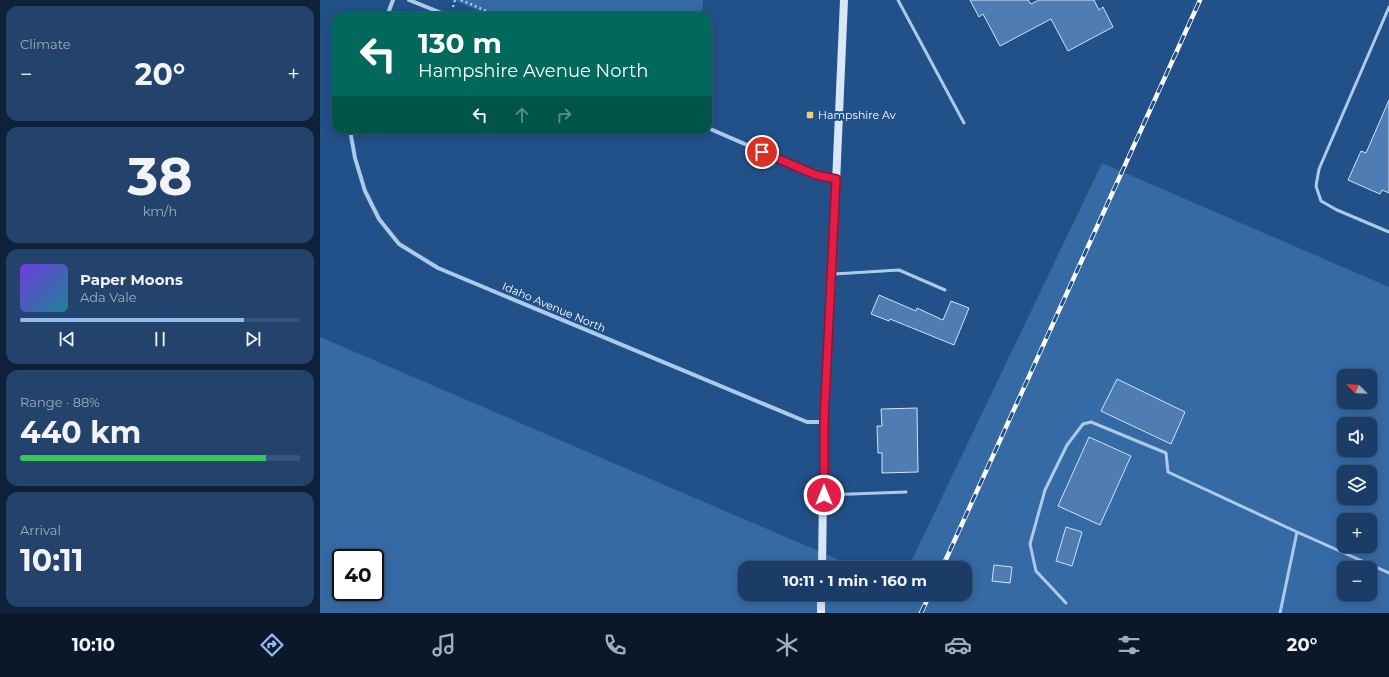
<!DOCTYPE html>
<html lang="en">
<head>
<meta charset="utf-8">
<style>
	:root { --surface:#1a3c66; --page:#23436c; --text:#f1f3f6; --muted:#9fadbf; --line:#38567a; --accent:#90b9f0 }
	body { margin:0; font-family:Montserrat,sans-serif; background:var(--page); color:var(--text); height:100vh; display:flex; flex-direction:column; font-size:15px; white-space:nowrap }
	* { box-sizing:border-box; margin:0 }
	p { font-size:13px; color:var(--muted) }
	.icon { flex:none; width:22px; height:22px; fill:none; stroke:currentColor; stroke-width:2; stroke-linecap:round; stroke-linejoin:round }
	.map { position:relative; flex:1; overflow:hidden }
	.panel { display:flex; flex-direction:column; gap:6px; padding:6px; background:#0e2138; width:320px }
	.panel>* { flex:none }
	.guide { position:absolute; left:12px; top:12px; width:380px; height:122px; border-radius:12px; box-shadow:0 2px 10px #0003,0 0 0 1px var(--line); background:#00695c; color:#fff; overflow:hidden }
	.needle { width:26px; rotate:293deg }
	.controls { position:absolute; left:1017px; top:369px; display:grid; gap:8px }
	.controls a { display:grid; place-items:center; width:40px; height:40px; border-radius:8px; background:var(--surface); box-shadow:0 2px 10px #0003,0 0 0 1px var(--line); font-size:20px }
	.speed { position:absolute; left:12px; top:549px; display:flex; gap:8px; font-size:20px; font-weight:700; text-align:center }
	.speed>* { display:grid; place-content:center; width:52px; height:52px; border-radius:50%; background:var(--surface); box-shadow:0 2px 10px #0003,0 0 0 1px var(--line); line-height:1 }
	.speed .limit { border:2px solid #111; border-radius:6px; background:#fff; color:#111 }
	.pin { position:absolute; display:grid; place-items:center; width:34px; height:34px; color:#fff; margin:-17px; border:2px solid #fff; border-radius:50%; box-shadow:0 1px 4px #0007 }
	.me { position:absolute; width:44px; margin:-22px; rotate:0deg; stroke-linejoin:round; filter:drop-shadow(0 0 3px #0008) }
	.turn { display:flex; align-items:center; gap:14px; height:84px; padding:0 20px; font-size:18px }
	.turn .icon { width:52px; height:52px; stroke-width:2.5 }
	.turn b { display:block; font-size:28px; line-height:34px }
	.lanes { display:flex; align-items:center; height:38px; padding:0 20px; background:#0003; justify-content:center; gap:20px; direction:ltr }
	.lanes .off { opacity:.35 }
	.big { font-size:30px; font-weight:700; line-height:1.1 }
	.panel .widget { flex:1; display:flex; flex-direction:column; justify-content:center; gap:6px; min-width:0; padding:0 14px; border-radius:12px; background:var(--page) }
	.panel .dial { align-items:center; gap:0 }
	.dial b { font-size:52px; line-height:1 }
	.song { display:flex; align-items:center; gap:12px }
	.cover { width:48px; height:48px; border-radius:6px; background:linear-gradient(135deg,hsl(260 70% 55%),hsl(190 70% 35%)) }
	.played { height:4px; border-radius:2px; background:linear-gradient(90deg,var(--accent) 80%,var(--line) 80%) }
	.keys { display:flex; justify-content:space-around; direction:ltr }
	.heat { display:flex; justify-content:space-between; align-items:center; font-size:22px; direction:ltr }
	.charge { height:6px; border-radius:3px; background:linear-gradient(90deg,#34c759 88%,var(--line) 0) }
	.trip { position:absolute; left:418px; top:561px; width:234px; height:40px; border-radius:12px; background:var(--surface); box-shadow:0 2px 10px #0003,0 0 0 1px var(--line); font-weight:700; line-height:40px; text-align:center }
	.dock { display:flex; height:64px; justify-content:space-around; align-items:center; background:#0a1829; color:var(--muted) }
	.dock .icon { width:28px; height:28px }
	.dock .current { color:var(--accent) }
	.dock b { font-size:18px; color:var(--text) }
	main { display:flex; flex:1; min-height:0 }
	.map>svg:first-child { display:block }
</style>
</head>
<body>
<main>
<section class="panel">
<div class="widget"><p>Climate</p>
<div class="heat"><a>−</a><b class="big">20°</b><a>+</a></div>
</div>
<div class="widget dial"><b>38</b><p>km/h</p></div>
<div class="widget">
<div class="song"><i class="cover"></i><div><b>Paper Moons</b><p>Ada Vale</p></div></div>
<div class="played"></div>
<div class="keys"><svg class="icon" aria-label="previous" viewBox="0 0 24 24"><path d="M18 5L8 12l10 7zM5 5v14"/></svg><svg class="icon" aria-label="pause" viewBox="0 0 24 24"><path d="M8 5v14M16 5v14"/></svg><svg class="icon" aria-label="next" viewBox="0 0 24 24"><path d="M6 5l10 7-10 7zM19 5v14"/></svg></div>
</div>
<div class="widget"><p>Range · 88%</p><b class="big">440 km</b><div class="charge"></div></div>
<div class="widget"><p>Arrival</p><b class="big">10:11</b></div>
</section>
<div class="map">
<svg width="1069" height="613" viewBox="0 0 1069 613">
	<rect width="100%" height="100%" fill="#225088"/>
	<path fill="#366aa5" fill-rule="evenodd" d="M134,0H383L382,16H171Z
		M782,163L1069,287V613H0V337L538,568H425V594H645V568H588ZM1024,376H1050V402H1024ZM1024,424H1050V450H1024ZM1024,472H1050V498H1024ZM1024,520H1050V546H1024ZM21,558H55V592H21ZM1024,568H1050V594H1024Z"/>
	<path fill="#4f7cb2" stroke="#d1e3f7" d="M650,0H708L711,4L719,0H774L779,10L783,7L793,27L748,51L731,19L680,46L663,14L659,17Z
		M1069,100V193L1062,190L1060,194L1028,180L1041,151L1046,153Z
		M559,295L596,311L597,308L623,320L631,301L649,308L634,345L570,319L569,321L551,314Z
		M797,379L865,412L851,444L781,411Z
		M597,408L598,472L562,473V453H558L557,426H562L561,409Z
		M769,437L811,456L780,525L738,506Z
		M746,527L762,532L752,566L736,561Z
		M674,565L692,567L690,583L672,581Z"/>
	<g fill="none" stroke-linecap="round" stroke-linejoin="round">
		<path stroke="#adcaea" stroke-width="2.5" stroke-dasharray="2 3" stroke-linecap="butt" d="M141,0L178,16
			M133,7L135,0"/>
		<path stroke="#adcaea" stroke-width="3" d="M578,0L644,123
			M1069,7L999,169L996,186L1001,201L1017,210L1069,232
			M514,274L579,270L625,290
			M504,495L586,492
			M746,603L716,571L710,544L725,490L747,445L763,424L771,422L846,453L848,472L977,532L1069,573
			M960,613L977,532"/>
		<path stroke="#adcaea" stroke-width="4" d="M89,0L129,16
			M67,16L73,0
			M388,128L496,175L516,179
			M30,130L35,158L45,191L59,219L79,244L118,268L487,422H504"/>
		<path stroke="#d8e6f8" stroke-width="8" d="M502,568L504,422L512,274L524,0
			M501,613V594"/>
		<defs>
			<path id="rail" d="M622,568L880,0
				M601,613L610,594"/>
		</defs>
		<use href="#rail" stroke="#fff" stroke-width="4.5"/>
		<use href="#rail" stroke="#225088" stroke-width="3" stroke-dasharray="9" stroke-linecap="butt"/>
	</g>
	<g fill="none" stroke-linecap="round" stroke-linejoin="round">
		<defs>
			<path id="route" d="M442,152L496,175L516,179L504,422V495"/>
		</defs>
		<use href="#route" stroke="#92132f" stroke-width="10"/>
		<use href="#route" stroke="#e11d48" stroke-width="7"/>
	</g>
	<rect fill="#f6cc6f" stroke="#225088" stroke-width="1.5" x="486" y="111" width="8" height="8" rx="2"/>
	<g text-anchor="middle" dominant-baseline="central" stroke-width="4" stroke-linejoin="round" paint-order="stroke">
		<g font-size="11" fill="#fff" stroke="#225088" text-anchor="start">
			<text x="498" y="115">Hampshire Av</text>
		</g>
		<g font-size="11" fill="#fff" stroke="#225088">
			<text transform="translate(234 307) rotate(23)">Idaho Avenue North</text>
		</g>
	</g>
</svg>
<div class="controls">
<a><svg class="needle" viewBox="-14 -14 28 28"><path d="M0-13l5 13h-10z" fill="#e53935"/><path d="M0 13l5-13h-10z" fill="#9fadbf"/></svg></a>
<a><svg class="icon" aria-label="sound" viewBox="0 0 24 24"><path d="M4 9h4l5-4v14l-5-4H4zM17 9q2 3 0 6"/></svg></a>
<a><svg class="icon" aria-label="layers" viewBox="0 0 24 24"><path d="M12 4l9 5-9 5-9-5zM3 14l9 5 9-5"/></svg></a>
<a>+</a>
<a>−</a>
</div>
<div class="speed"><div class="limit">40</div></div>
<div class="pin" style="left:442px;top:152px;background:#d93025"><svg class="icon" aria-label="arrive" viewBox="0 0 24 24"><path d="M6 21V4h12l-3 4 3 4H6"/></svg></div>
<svg class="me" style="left:504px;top:495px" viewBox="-20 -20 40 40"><circle r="17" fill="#e11d48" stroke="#fff" stroke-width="3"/><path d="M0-11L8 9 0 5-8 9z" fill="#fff"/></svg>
<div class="trip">10:11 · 1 min · 160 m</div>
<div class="guide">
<div class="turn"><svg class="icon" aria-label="left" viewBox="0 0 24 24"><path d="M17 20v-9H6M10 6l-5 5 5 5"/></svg><div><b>130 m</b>Hampshire Avenue North</div></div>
<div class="lanes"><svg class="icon" aria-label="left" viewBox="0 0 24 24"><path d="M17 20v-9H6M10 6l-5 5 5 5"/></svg><svg class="icon off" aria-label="ahead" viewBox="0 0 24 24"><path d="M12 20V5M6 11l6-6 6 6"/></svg><svg class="icon off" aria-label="right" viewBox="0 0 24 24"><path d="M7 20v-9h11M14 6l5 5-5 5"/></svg></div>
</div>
</div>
</main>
<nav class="dock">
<b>10:10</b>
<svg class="icon current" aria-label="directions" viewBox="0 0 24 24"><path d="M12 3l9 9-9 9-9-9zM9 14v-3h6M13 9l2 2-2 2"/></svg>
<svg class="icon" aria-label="music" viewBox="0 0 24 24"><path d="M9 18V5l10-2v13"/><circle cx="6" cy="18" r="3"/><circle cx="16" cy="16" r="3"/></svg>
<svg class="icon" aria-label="phone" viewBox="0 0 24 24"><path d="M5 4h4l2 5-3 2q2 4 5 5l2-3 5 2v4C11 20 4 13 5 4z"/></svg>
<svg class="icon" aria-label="climate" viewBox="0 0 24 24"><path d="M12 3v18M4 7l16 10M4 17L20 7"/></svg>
<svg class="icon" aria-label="car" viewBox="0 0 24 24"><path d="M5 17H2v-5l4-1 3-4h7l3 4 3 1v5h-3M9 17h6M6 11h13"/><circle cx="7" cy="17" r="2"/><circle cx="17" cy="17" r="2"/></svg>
<svg class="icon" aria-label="filters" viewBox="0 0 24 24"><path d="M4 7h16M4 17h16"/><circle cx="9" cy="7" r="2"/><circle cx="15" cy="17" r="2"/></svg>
<b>20°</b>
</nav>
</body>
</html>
